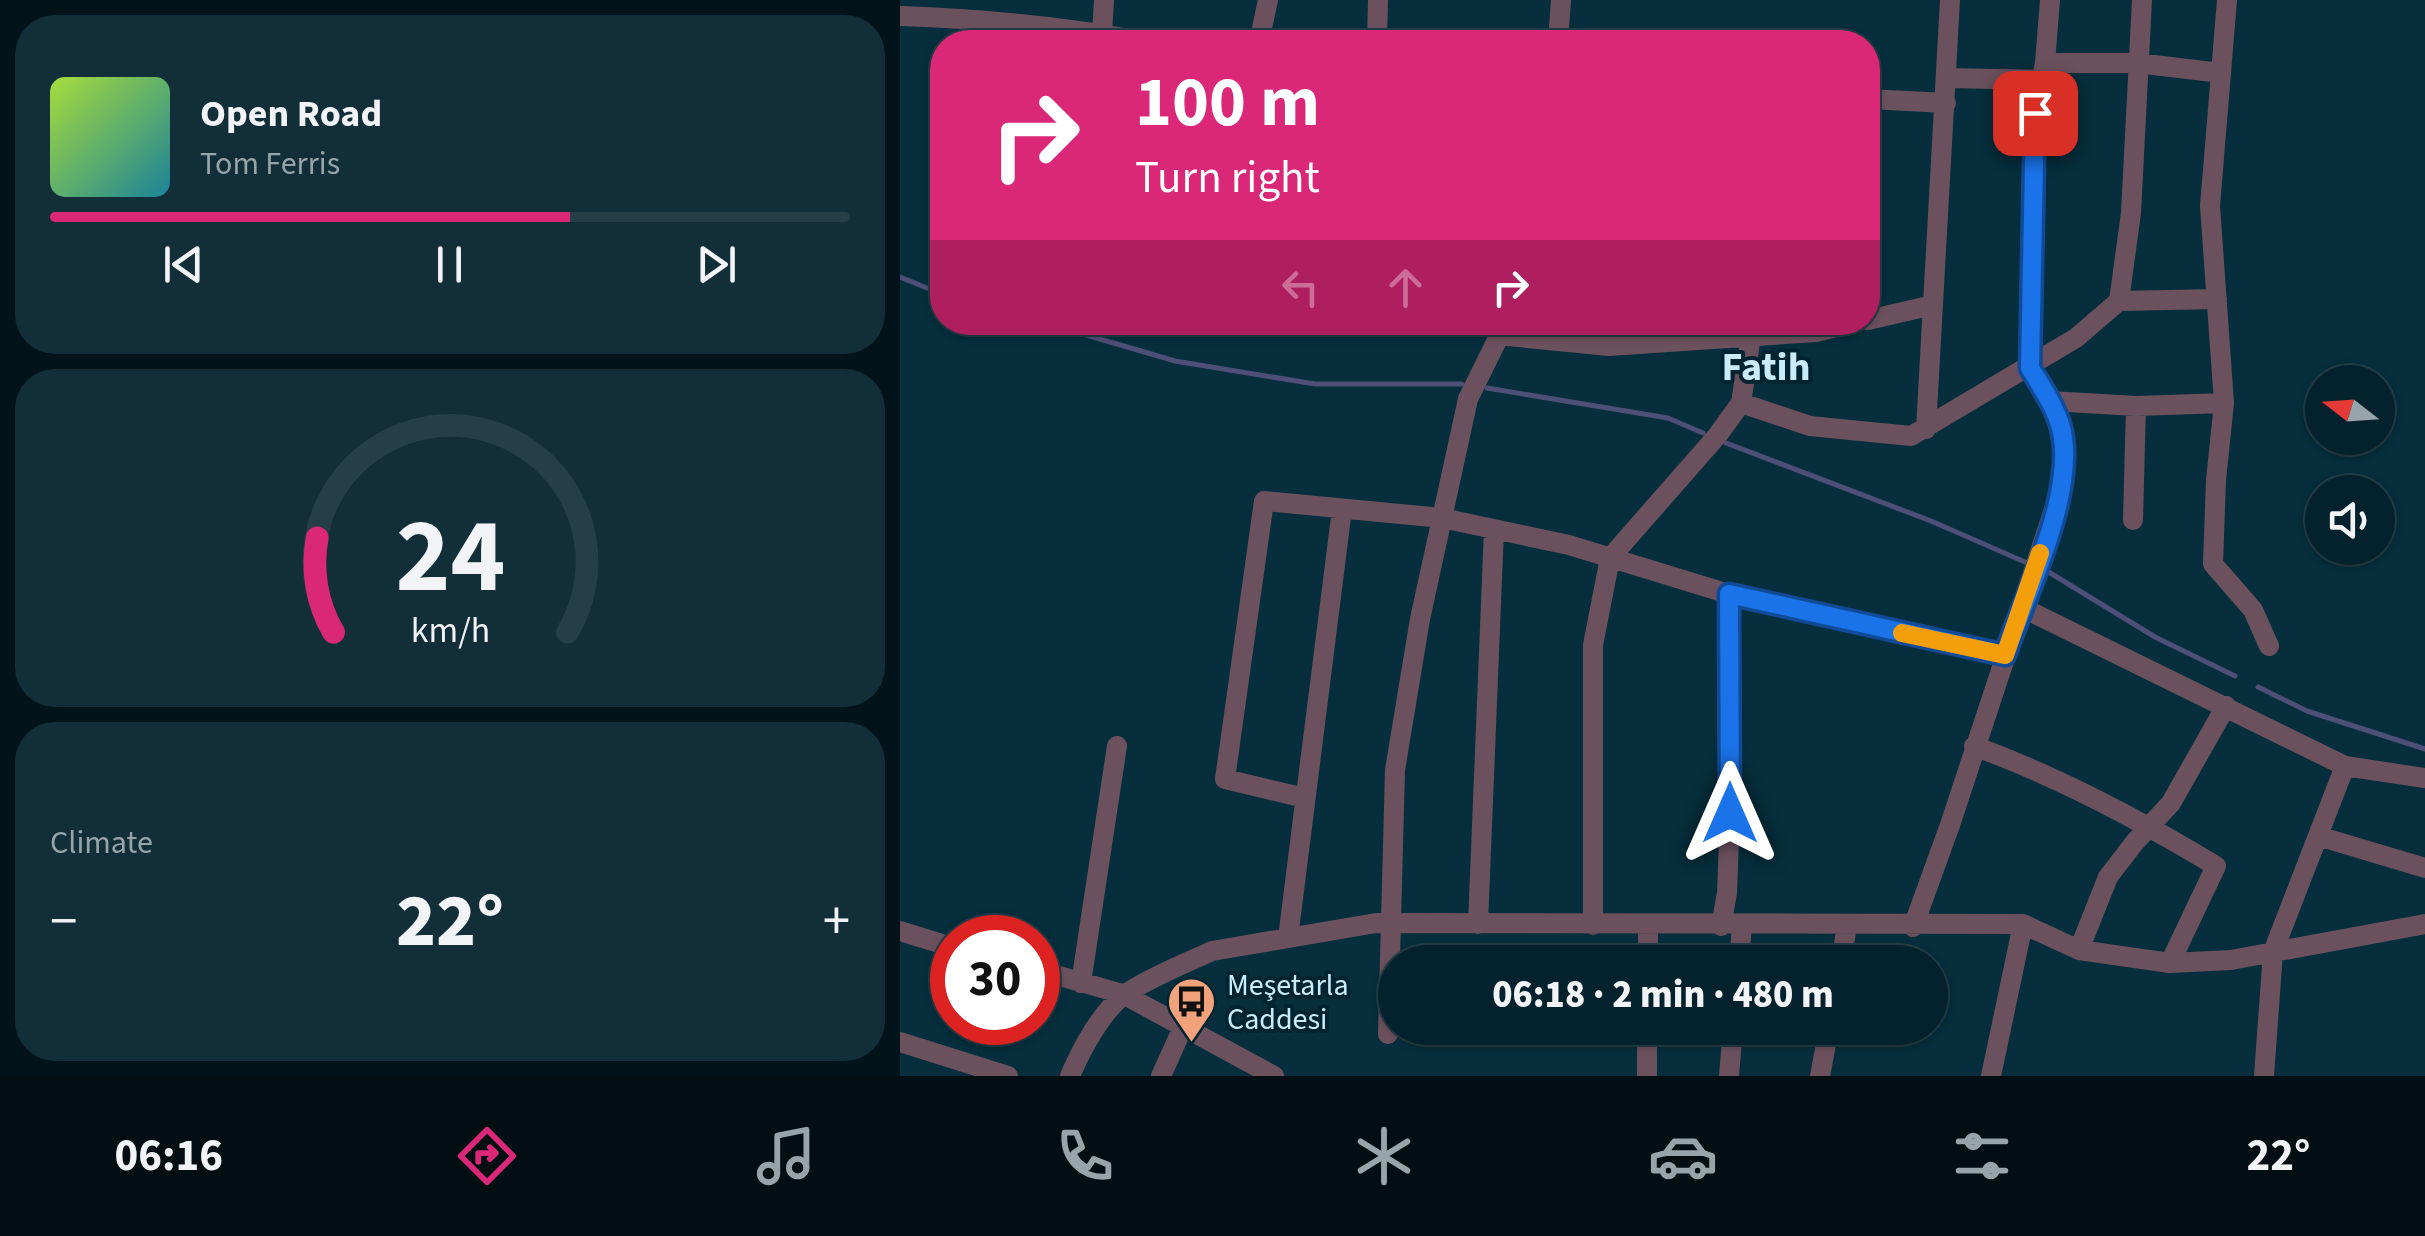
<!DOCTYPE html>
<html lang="en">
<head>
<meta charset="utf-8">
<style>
	:root { --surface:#04222d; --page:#122f39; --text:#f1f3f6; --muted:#97a4aa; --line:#253f49; --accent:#db2777 }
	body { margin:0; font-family:"Source Sans 3",sans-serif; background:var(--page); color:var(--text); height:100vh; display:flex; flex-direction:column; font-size:38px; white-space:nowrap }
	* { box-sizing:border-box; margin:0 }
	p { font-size:32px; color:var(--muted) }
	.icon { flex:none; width:55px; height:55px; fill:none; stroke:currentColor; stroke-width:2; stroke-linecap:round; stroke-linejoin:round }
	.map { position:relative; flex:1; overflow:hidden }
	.sheet { display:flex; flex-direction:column; gap:15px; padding:15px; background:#021319; width:900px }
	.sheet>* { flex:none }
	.hud { position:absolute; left:30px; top:30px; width:950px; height:305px; border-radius:40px; box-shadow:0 2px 8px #0004,0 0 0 2px var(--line); background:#db2777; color:#fff; overflow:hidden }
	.needle { width:65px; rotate:287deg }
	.buttons { position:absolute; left:1405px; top:365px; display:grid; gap:20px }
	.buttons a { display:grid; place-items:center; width:90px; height:90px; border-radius:50%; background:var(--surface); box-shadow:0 2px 8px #0004,0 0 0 2px var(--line); font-size:50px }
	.speed { position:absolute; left:30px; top:915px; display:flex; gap:20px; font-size:50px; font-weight:700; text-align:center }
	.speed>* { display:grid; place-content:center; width:130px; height:130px; border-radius:50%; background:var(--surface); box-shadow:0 2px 8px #0004,0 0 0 2px var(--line); line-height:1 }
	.speed .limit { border:15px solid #d22; background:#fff; color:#111 }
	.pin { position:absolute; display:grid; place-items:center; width:85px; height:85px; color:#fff; margin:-42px; border-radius:20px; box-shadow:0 5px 15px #0006 }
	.me { position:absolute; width:110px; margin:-55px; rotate:0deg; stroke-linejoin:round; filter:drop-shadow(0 0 8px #0008) }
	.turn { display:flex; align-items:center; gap:35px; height:210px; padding:0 40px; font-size:45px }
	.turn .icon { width:130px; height:130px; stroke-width:2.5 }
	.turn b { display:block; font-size:70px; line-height:85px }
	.lanes { display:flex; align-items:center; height:95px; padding:0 40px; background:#0003; justify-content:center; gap:50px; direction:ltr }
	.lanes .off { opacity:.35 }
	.big { font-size:75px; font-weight:800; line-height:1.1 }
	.sheet .card { flex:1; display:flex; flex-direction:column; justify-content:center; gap:15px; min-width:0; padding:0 35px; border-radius:40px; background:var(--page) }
	.sheet .dial { align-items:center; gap:0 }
	.dial svg { height:260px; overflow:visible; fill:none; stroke:var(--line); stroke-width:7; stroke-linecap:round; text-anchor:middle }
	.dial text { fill:var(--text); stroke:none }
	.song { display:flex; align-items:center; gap:30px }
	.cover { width:120px; height:120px; border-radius:15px; background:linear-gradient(135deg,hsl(80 70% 55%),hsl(190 70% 35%)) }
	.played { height:10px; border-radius:5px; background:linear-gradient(90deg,var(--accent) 65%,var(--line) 65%) }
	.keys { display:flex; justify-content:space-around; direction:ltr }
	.heat { display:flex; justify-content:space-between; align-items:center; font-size:55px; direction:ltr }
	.trip { position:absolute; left:478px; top:945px; width:570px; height:100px; border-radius:50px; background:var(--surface); box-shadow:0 2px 8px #0004,0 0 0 2px var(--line); font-weight:800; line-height:100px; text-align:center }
	.tabs { display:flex; height:160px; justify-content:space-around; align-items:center; background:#020e12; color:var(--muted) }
	.tabs .icon { width:70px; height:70px }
	.tabs .on { color:var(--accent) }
	.tabs b { font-size:45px; color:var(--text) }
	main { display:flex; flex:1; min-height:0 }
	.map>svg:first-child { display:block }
</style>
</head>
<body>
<main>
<section class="sheet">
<div class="card">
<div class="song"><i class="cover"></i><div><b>Open Road</b><p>Tom Ferris</p></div></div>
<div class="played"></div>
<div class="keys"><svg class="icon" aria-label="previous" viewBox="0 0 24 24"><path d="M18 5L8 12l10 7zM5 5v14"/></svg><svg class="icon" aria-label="pause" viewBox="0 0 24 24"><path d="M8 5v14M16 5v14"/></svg><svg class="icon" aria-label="next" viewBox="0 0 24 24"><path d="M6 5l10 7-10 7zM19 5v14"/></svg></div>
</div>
<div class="card dial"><svg viewBox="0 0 100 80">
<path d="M14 69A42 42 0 1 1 86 69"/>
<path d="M14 69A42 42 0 0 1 9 40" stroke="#db2777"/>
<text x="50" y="56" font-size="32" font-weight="700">24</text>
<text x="50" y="72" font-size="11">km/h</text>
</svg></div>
<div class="card"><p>Climate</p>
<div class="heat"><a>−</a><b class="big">22°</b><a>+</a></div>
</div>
</section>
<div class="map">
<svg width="1525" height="1076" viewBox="0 0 1525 1076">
	<rect width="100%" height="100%" fill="#062e3c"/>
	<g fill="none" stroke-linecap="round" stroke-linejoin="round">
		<path stroke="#4d4f77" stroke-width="5" d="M0,277L42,294
			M142,322L275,361L415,384H562
			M587,388L768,418L803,433
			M826,443L1031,521L1125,562
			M1147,571L1255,637L1335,676
			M1358,687L1407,711L1525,749"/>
		<path stroke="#6b515e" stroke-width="20" d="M1327,0L1310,206L1324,403L1316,480L1313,564L1353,610L1369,646
			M0,16C83,19 164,26 245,42
			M202,34L204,0
			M359,42L368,0
			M477,42L478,0
			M658,42L661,0
			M1145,63H1237L1321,73
			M1047,78L1141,80
			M968,99L1046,103
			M1219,301L1231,213L1242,0
			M968,320L1033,305
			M598,335L709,346L916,332L957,322
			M1150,401L1236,406L1324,403
			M841,403L910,426L1011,436L1176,338L1219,301L1317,299
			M1026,429L1050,0
			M1233,520L1236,406
			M1121,607L1445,766L1525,778
			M1074,746C1159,777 1238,819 1316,866L1270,963
			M405,798L325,779L364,501L542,518L669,545L829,594L1105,655
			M1418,836L1525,868
			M578,924L594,529
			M693,925V645L710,558L817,436L841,403L851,336
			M821,926L827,893L830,813L829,594
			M1013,927L1050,825L1164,479C1163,426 1157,413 1129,368L1135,113L1145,63L1150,0
			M0,931L52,947
			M388,938L442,509
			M1179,950L1208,877L1235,842L1271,803L1326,706
			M748,962V925
			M839,962L842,926
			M941,962L947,926
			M138,970L223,994L374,1076
			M181,983L217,746
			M488,1034L495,770L520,619L568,399L606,322
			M0,1042L108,1076
			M170,1076C181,1050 203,1008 227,993C253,976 284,964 312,951L476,923L1123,924L1179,950L1270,963L1331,960L1525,924
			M261,1076L283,1027
			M747,1076V1028
			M829,1076L833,1028
			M920,1076L929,1028
			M1091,1076L1123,924
			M1364,1076L1373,952L1445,766"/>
	</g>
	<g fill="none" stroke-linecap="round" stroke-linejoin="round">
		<defs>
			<path id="route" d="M830,813L829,594L1105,655C1126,594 1172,501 1163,438C1160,413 1143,389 1130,368L1135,113"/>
		</defs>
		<use href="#route" stroke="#114b97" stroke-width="25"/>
		<use href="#route" stroke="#1a73e8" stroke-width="18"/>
		<path stroke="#f59e0b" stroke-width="18" d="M1002,633L1105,655L1140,553"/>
	</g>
	<defs>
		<symbol id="bus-pin" viewBox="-11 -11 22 30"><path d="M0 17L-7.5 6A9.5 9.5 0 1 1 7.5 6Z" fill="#f1a27b" stroke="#002431"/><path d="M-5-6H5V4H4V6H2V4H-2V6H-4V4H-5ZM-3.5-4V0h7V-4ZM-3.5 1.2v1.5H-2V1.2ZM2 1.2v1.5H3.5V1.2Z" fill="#111"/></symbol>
	</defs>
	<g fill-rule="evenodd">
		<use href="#bus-pin" x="264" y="974" width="55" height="75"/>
	</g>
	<g text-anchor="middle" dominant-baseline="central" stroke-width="8" stroke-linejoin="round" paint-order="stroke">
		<g font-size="30" fill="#caebfb" stroke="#002431" text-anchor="start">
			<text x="327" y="985">Meşetarla<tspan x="327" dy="34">Caddesi</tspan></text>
		</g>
		<g font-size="40" font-weight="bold" fill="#caebfb" stroke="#002431">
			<text x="866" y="367">Fatih</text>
		</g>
	</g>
</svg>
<div class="buttons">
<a><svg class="needle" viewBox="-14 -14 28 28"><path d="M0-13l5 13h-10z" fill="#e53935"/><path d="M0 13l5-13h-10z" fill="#97a4aa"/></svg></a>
<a><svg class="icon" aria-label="sound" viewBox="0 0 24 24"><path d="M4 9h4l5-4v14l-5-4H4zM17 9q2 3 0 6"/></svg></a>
</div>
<div class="speed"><div class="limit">30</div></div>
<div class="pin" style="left:1135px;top:113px;background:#d93025"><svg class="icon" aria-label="arrive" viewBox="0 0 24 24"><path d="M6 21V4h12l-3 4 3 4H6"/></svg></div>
<svg class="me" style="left:830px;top:813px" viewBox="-20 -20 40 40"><path d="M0-17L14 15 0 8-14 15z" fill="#1a73e8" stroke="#fff" stroke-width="4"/></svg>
<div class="trip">06:18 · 2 min · 480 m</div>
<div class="hud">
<div class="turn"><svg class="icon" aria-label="right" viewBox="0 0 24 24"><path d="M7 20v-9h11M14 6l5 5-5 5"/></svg><div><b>100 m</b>Turn right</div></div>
<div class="lanes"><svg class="icon off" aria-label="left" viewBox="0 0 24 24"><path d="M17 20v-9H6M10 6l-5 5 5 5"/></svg><svg class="icon off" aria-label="ahead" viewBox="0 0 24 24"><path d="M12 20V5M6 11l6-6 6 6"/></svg><svg class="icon" aria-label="right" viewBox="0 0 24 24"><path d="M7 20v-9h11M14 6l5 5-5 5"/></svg></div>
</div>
</div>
</main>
<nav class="tabs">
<b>06:16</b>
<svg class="icon on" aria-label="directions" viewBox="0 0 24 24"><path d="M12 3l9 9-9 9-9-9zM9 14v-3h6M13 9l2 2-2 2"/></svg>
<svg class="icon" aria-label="music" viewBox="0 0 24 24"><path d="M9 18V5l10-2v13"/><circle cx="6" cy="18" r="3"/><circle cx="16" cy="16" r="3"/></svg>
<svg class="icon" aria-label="phone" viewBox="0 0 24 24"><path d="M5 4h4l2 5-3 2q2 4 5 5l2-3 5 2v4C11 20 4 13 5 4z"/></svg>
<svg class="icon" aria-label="climate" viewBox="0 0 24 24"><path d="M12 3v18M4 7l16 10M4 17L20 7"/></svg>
<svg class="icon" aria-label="car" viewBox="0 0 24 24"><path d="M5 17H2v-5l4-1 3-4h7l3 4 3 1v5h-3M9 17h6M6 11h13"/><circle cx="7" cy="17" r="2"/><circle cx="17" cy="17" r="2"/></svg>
<svg class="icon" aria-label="filters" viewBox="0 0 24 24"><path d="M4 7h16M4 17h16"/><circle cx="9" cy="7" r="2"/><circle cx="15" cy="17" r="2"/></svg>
<b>22°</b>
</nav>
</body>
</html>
